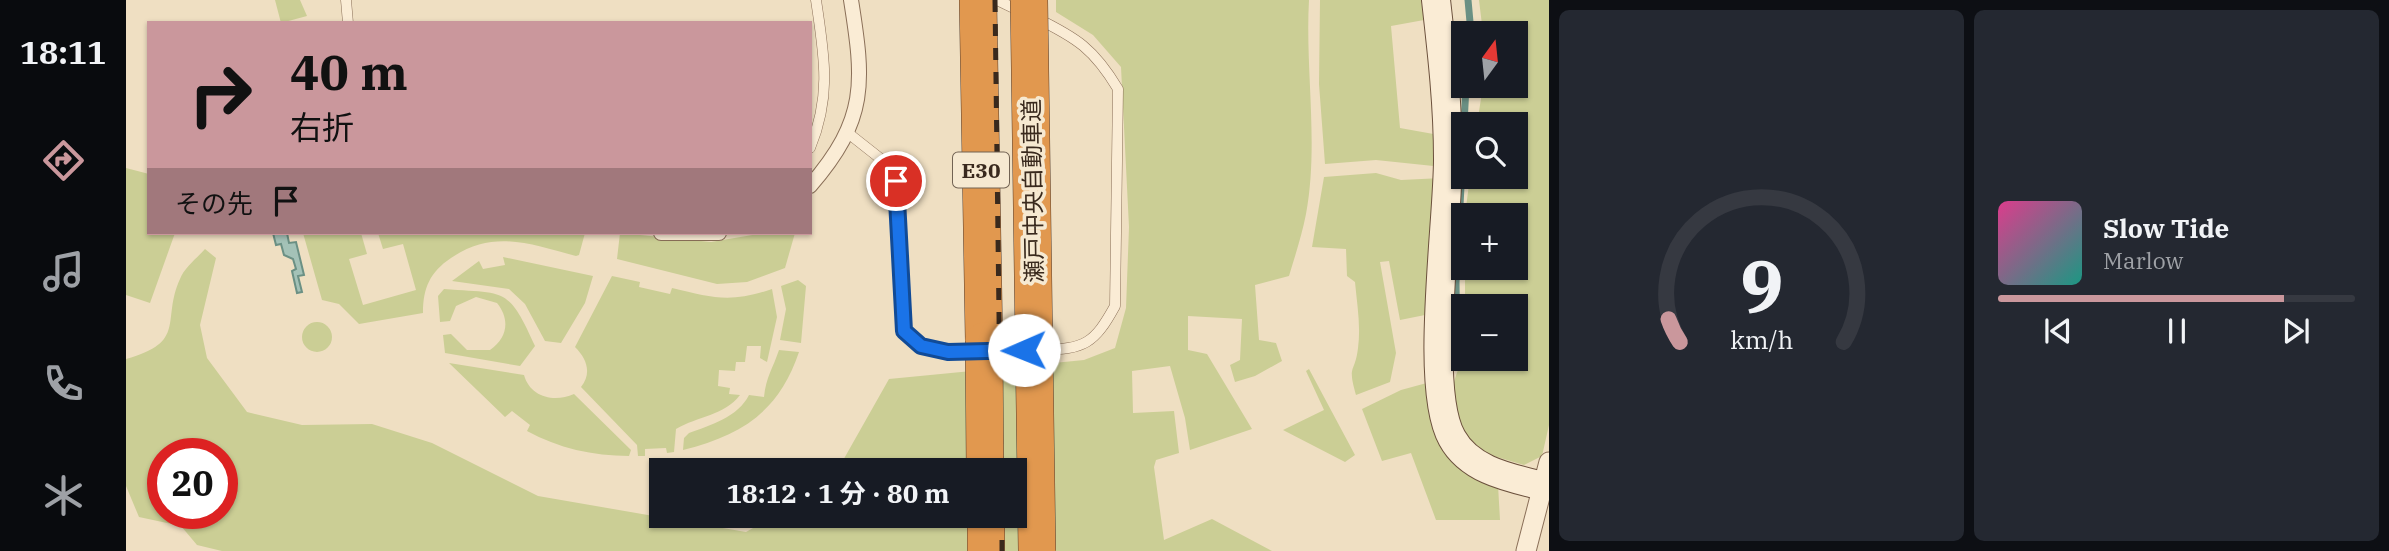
<!DOCTYPE html>
<html lang="ja">
<head>
<meta charset="utf-8">
<style>
	:root { --surface:#171b24; --page:#242831; --text:#f1f3f6; --muted:#9ea1a6; --line:#363941; --accent:#ca979c }
	body { margin:0; font-family:"IBM Plex Serif","Noto Sans JP",serif; background:var(--page); color:var(--text); height:100vh; display:flex; flex-direction:column; font-size:26px; white-space:nowrap }
	* { box-sizing:border-box; margin:0 }
	p { font-size:23px; color:var(--muted) }
	.icon { flex:none; width:38px; height:38px; fill:none; stroke:currentColor; stroke-width:2; stroke-linecap:round; stroke-linejoin:round }
	.map { position:relative; flex:1; overflow:hidden }
	.side { display:flex; flex-direction:column; gap:10px; padding:10px; background:#0d0f14; width:840px }
	.side>* { flex:none }
	.guide { position:absolute; left:21px; top:21px; width:665px; height:214px; border-radius:0px; box-shadow:0 2px 5px #0004; background:#ca979c; color:#111; overflow:hidden }
	.needle { width:46px; rotate:15deg }
	.tools { position:absolute; left:1325px; top:21px; display:grid; gap:14px }
	.tools a { display:grid; place-items:center; width:77px; height:77px; border-radius:0px; background:var(--surface); box-shadow:0 2px 5px #0004; font-size:35px }
	.speed { position:absolute; left:21px; top:438px; display:flex; gap:14px; font-size:35px; font-weight:700; text-align:center }
	.speed>* { display:grid; place-content:center; width:91px; height:91px; border-radius:50%; background:var(--surface); box-shadow:0 2px 5px #0004; line-height:1 }
	.speed .limit { border:10px solid #d22; background:#fff; color:#111 }
	.pin { position:absolute; display:grid; place-items:center; width:60px; height:60px; color:#fff; margin:-30px; border:4px solid #fff; border-radius:50%; box-shadow:0 2px 7px #0007 }
	.me { position:absolute; width:77px; margin:-38px; rotate:269deg; stroke-linejoin:round; filter:drop-shadow(0 0 5px #0008) }
	.turn { display:flex; align-items:center; gap:24px; height:147px; padding:0 28px; font-size:32px }
	.turn .icon { width:91px; height:91px; stroke-width:2.5 }
	.turn b { display:block; font-size:49px; line-height:60px }
	.then { display:flex; align-items:center; height:66px; padding:0 28px; background:#0003; gap:14px; font-size:26px }
	.side .widget { flex:1; display:flex; flex-direction:column; justify-content:center; gap:10px; min-width:0; padding:0 24px; border-radius:10px; background:var(--page) }
	.side .dial { align-items:center; gap:0 }
	.dial svg { height:182px; overflow:visible; fill:none; stroke:var(--line); stroke-width:7; stroke-linecap:round; text-anchor:middle }
	.dial text { fill:var(--text); stroke:none }
	.song { display:flex; align-items:center; gap:21px }
	.cover { width:84px; height:84px; border-radius:10px; background:linear-gradient(135deg,hsl(330 70% 55%),hsl(170 70% 35%)) }
	.played { height:7px; border-radius:4px; background:linear-gradient(90deg,var(--accent) 80%,var(--line) 80%) }
	.keys { display:flex; justify-content:space-around; direction:ltr }
	.side .tiles { flex:1; display:grid; gap:10px; grid-template-columns:repeat(2,1fr) }
	.trip { position:absolute; left:523px; top:458px; width:378px; height:70px; border-radius:0px; background:var(--surface); box-shadow:0 2px 5px #0004; font-weight:700; line-height:70px; text-align:center }
	main { display:flex; flex:1; min-height:0 }
	.dock { display:flex; flex-direction:column; width:126px; justify-content:space-around; align-items:center; background:#090b0e; color:var(--muted) }
	.dock .icon { width:49px; height:49px }
	.dock .current { color:var(--accent) }
	.dock b { font-size:32px; color:var(--text) }
	.map>svg:first-child { display:block }
</style>
</head>
<body>
<main>
<nav class="dock">
<b>18:11</b>
<svg class="icon current" aria-label="directions" viewBox="0 0 24 24"><path d="M12 3l9 9-9 9-9-9zM9 14v-3h6M13 9l2 2-2 2"/></svg>
<svg class="icon" aria-label="music" viewBox="0 0 24 24"><path d="M9 18V5l10-2v13"/><circle cx="6" cy="18" r="3"/><circle cx="16" cy="16" r="3"/></svg>
<svg class="icon" aria-label="phone" viewBox="0 0 24 24"><path d="M5 4h4l2 5-3 2q2 4 5 5l2-3 5 2v4C11 20 4 13 5 4z"/></svg>
<svg class="icon" aria-label="climate" viewBox="0 0 24 24"><path d="M12 3v18M4 7l16 10M4 17L20 7"/></svg>
</nav>
<div class="map">
<svg width="1423" height="551" viewBox="0 0 1423 551">
	<rect width="100%" height="100%" fill="#efdfc2"/>
	<path fill="#cbce95" fill-rule="evenodd" d="M149,0H174L181,16L155,23Z
		M930,0H1183C1179,70 1193,144 1180,214C1176,235 1169,256 1163,276L1129,285L1133,340L1150,343L1156,361L1129,376L1109,382L1104,365L1114,360L1116,319L1062,316V350L1081,354L1126,429L1064,450L1059,418L1044,366L1006,371L1007,413L1048,411L1053,453L1030,460L1028,467L1038,540L1086,519L1146,551H96L71,545L55,526L13,517L0,486V359C62,342 35,320 54,279C58,268 71,258 79,249L90,258L74,325L81,358L121,412L176,425L246,424L306,443L412,496L620,532L648,516H889V471H711L763,379L958,360L989,348L1000,308L1003,227L995,67L967,35L930,12ZM37,453H96V513H37Z
		M1194,0H1295L1298,20L1265,26L1274,128L1313,135L1317,167L1250,160L1199,164L1193,84Z
		M1353,0H1423V425L1416,456L1398,465L1347,450C1329,418 1317,392 1338,359H1390V306H1339V268H1390V215H1339L1344,177H1390V124H1351L1357,86H1390V33H1357Z
		M0,168L23,174V233H49L24,303L0,295Z
		M1250,173L1275,180L1316,178L1309,313L1274,320L1263,261L1254,262L1270,353L1264,382L1230,395C1221,364 1229,374 1232,348C1235,326 1231,304 1229,282L1221,276L1220,249L1186,247L1198,177Z
		M177,233H235L241,254L223,259L237,305L290,290L277,244L257,249L252,233H459L453,255L450,256C403,244 368,229 325,258C304,272 297,288 297,313L233,324L213,304L196,300Z
		M494,233L585,242L638,233H669L659,268L621,282L591,284L491,259Z
		M377,257L467,276L459,303L435,343L419,341L399,304L383,289L326,281L353,261L357,269L379,265Z
		M486,276L514,282L513,287L544,294L546,288C587,298 605,303 646,289L651,317L641,362L634,358L635,346H621L619,362H610L609,371L593,370L592,386L604,388L603,394L614,395C598,416 572,416 550,429L548,452L541,453L540,448L519,449V456H512L511,445L455,387C466,373 461,359 449,347Z
		M672,280L680,286L675,343L654,340L660,309L655,286Z
		M318,289C380,294 382,286 409,346L394,366L319,353L317,335L325,334L341,350H364C382,338 384,319 371,303L350,297L330,306L324,321L314,322L312,296Z
		M176 337a15 15 0 1 1 30 0a15 15 0 1 1-30 0Z
		M653,350L673,352C653,411 617,435 557,450L558,438L563,433C585,425 612,417 623,395L638,397C640,377 647,368 653,350Z
		M323,363L398,375C404,397 428,403 448,394L505,450L503,456C467,456 432,448 401,431L404,425L386,411L379,417Z
		M1183,369L1229,455L1219,462L1157,430L1198,410L1180,371Z
		M1308,381L1312,433L1372,485L1374,520H1310L1285,453L1256,461L1236,409L1275,390Z"/>
	<path fill="#a4c2b7" stroke="#6b9084" stroke-width="2" d="M147,233H161L163,243L170,242L178,275L172,276L176,292L171,293L166,271L170,269L167,259L158,255L155,244L150,245Z"/>
	<g fill="none" stroke-linecap="round" stroke-linejoin="round">
		<path stroke="#6b9084" stroke-width="7" d="M1342,0L1345,33
			M1338,124L1340,86
			M1336,167L1337,141
			M1331,353L1330,282L1335,186"/>
		<defs>
			<path id="service" d="M220,0L222,23
				M871,0L896,12
				M910,18C951,38 968,49 992,89L989,306C968,344 959,349 915,350
				M722,133L760,163L770,181L778,331C803,353 820,352 851,351
				M684,148C706,95 698,55 690,0
				M866,351L900,350"/>
			<path id="pedestrian" d="M684,186C742,119 738,82 725,0
				M535,233H593"/>
			<path id="minor" d="M1400,551L1423,462"/>
			<path id="secondary" d="M1310,0C1316,53 1322,105 1322,159C1322,223 1298,389 1326,438C1344,471 1385,478 1417,486"/>
			<path id="motorway" d="M852,0L858,341
				M860,516V551"/>
		</defs>
		<use href="#service" stroke="#8a6f58" stroke-width="11"/>
		<use href="#pedestrian" stroke="#8a6f58" stroke-width="16"/>
		<use href="#minor" stroke="#8a6f58" stroke-width="21"/>
		<use href="#secondary" stroke="#6b503c" stroke-width="30"/>
		<use href="#motorway" stroke="#573e2d" stroke-width="38"/>
		<use href="#service" stroke="#faecd5" stroke-width="10"/>
		<use href="#pedestrian" stroke="#faecd5" stroke-width="14"/>
		<use href="#minor" stroke="#faecd5" stroke-width="19"/>
		<use href="#secondary" stroke="#faecd5" stroke-width="28"/>
		<use href="#motorway" stroke="#e1984f" stroke-width="37"/>
		<path stroke="#39291d" stroke-width="5" stroke-dasharray="12 12" stroke-linecap="butt" d="M869,0L875,471
			M889,0L897,551
			M876,516V551"/>
		<defs>
			<path id="motorway-bridge" d="M903,0L911,551
				M858,341L859,471"/>
		</defs>
		<use href="#motorway-bridge" stroke="#573e2d" stroke-width="38" stroke-linecap="butt"/>
		<use href="#motorway-bridge" stroke="#e1984f" stroke-width="37"/>
	</g>
	<g fill="none" stroke-linecap="round" stroke-linejoin="round">
		<defs>
			<path id="route" d="M770,181L778,331L795,346L822,352L898,350"/>
		</defs>
		<use href="#route" stroke="#114b97" stroke-width="18"/>
		<use href="#route" stroke="#1a73e8" stroke-width="12"/>
	</g>
	<g text-anchor="middle" dominant-baseline="central" stroke-width="7" stroke-linejoin="round" paint-order="stroke">
		<rect fill="#f6e9d1" stroke="#726353" stroke-width="2" x="827" y="152.5" width="56" height="35" rx="5"/>
		<g font-size="21" font-weight="bold" fill="#39291d">
			<text x="855" y="170">E30</text>
		</g>
		<g font-size="23" fill="#39291d" stroke="#f6e9d1">
			<text transform="translate(906 191) rotate(-91)">瀬戸中央自動車道</text>
		</g>
	</g>
</svg>
<div class="tools">
<a><svg class="needle" viewBox="-14 -14 28 28"><path d="M0-13l5 13h-10z" fill="#e53935"/><path d="M0 13l5-13h-10z" fill="#9ea1a6"/></svg></a>
<a><svg class="icon" aria-label="search" viewBox="0 0 24 24"><circle cx="10" cy="10" r="6"/><path d="M15 15l6 6"/></svg></a>
<a>+</a>
<a>−</a>
</div>
<div class="speed"><div class="limit">20</div></div>
<div class="pin" style="left:770px;top:181px;background:#d93025"><svg class="icon" aria-label="arrive" viewBox="0 0 24 24"><path d="M6 21V4h12l-3 4 3 4H6"/></svg></div>
<svg class="me" style="left:898px;top:350px" viewBox="-20 -20 40 40"><circle r="19" fill="#fff"/><path d="M0-13L10 11 0 6-10 11z" fill="#1a73e8"/></svg>
<div class="trip">18:12 · 1 分 · 80 m</div>
<div class="guide">
<div class="turn"><svg class="icon" aria-label="right" viewBox="0 0 24 24"><path d="M7 20v-9h11M14 6l5 5-5 5"/></svg><div><b>40 m</b>右折</div></div>
<div class="then">その先<svg class="icon" aria-label="arrive" viewBox="0 0 24 24"><path d="M6 21V4h12l-3 4 3 4H6"/></svg></div>
</div>
</div>
<section class="side">
<div class="tiles">
<div class="widget dial"><svg viewBox="0 0 100 80">
<path d="M14 69A42 42 0 1 1 86 69"/>
<path d="M14 69A42 42 0 0 1 9 59" stroke="#ca979c"/>
<text x="50" y="56" font-size="32" font-weight="700">9</text>
<text x="50" y="72" font-size="11">km/h</text>
</svg></div>
<div class="widget">
<div class="song"><i class="cover"></i><div><b>Slow Tide</b><p>Marlow</p></div></div>
<div class="played"></div>
<div class="keys"><svg class="icon" aria-label="previous" viewBox="0 0 24 24"><path d="M18 5L8 12l10 7zM5 5v14"/></svg><svg class="icon" aria-label="pause" viewBox="0 0 24 24"><path d="M8 5v14M16 5v14"/></svg><svg class="icon" aria-label="next" viewBox="0 0 24 24"><path d="M6 5l10 7-10 7zM19 5v14"/></svg></div>
</div>
</div>
</section>
</main>
</body>
</html>
